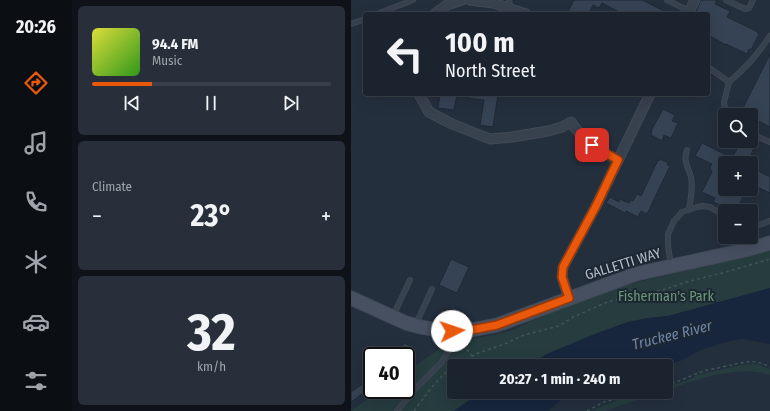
<!DOCTYPE html>
<html lang="en">
<head>
<meta charset="utf-8">
<style>
	:root { --surface:#1b232e; --page:#282f3a; --text:#f1f3f6; --muted:#a0a4aa; --line:#39404a; --accent:#ea580c }
	body { margin:0; font-family:"Fira Sans Condensed",sans-serif; background:var(--page); color:var(--text); height:100vh; display:flex; flex-direction:column; font-size:15px; white-space:nowrap }
	* { box-sizing:border-box; margin:0 }
	p { font-size:13px; color:var(--muted) }
	.icon { flex:none; width:22px; height:22px; fill:none; stroke:currentColor; stroke-width:2; stroke-linecap:round; stroke-linejoin:round }
	.map { position:relative; flex:1; overflow:hidden }
	.drawer { display:flex; flex-direction:column; gap:6px; padding:6px; background:#0f1319; width:279px }
	.drawer>* { flex:none }
	.banner { position:absolute; left:12px; top:12px; width:347px; height:84px; border-radius:4px; box-shadow:0 4px 16px #0002,0 0 0 1px var(--line); background:#1b232e; color:var(--text); overflow:hidden }
	.buttons { position:absolute; left:367px; top:108px; display:grid; gap:8px }
	.buttons a { display:grid; place-items:center; width:40px; height:40px; border-radius:4px; background:var(--surface); box-shadow:0 4px 16px #0002,0 0 0 1px var(--line); font-size:20px }
	.speed { position:absolute; left:12px; top:347px; display:flex; gap:8px; font-size:20px; font-weight:700; text-align:center }
	.speed>* { display:grid; place-content:center; width:52px; height:52px; border-radius:50%; background:var(--surface); box-shadow:0 4px 16px #0002,0 0 0 1px var(--line); line-height:1 }
	.speed .limit { border:2px solid #111; border-radius:6px; background:#fff; color:#111 }
	.pin { position:absolute; display:grid; place-items:center; width:34px; height:34px; color:#fff; margin:-17px; border-radius:8px; box-shadow:0 2px 6px #0006 }
	.me { position:absolute; width:44px; margin:-22px; rotate:86deg; stroke-linejoin:round; filter:drop-shadow(0 0 3px #0008) }
	.turn { display:flex; align-items:center; gap:14px; height:84px; padding:0 16px; font-size:18px }
	.turn .icon { width:52px; height:52px; stroke-width:2.5 }
	.turn b { display:block; font-size:28px; line-height:34px }
	.big { font-size:30px; font-weight:700; line-height:1.1 }
	.drawer .tile { flex:1; display:flex; flex-direction:column; justify-content:center; gap:6px; min-width:0; padding:0 14px; border-radius:6px; background:var(--page) }
	.drawer .dial { align-items:center; gap:0 }
	.dial b { font-size:52px; line-height:1 }
	.song { display:flex; align-items:center; gap:12px }
	.cover { width:48px; height:48px; border-radius:6px; background:linear-gradient(135deg,hsl(60 70% 55%),hsl(110 70% 35%)) }
	.played { height:4px; border-radius:2px; background:linear-gradient(90deg,var(--accent) 25%,var(--line) 25%) }
	.keys { display:flex; justify-content:space-around; direction:ltr }
	.heat { display:flex; justify-content:space-between; align-items:center; font-size:22px; direction:ltr }
	.trip { position:absolute; left:96px; top:359px; width:226px; height:40px; border-radius:4px; background:var(--surface); box-shadow:0 4px 16px #0002,0 0 0 1px var(--line); font-weight:700; line-height:40px; text-align:center }
	main { display:flex; flex:1; min-height:0 }
	.tab-bar { display:flex; flex-direction:column; width:72px; justify-content:space-around; align-items:center; background:#0b0e12; color:var(--muted) }
	.tab-bar .icon { width:28px; height:28px }
	.tab-bar .current { color:var(--accent) }
	.tab-bar b { font-size:18px; color:var(--text) }
	.map>svg:first-child { display:block }
</style>
</head>
<body>
<main>
<nav class="tab-bar">
<b>20:26</b>
<svg class="icon current" aria-label="directions" viewBox="0 0 24 24"><path d="M12 3l9 9-9 9-9-9zM9 14v-3h6M13 9l2 2-2 2"/></svg>
<svg class="icon" aria-label="music" viewBox="0 0 24 24"><path d="M9 18V5l10-2v13"/><circle cx="6" cy="18" r="3"/><circle cx="16" cy="16" r="3"/></svg>
<svg class="icon" aria-label="phone" viewBox="0 0 24 24"><path d="M5 4h4l2 5-3 2q2 4 5 5l2-3 5 2v4C11 20 4 13 5 4z"/></svg>
<svg class="icon" aria-label="climate" viewBox="0 0 24 24"><path d="M12 3v18M4 7l16 10M4 17L20 7"/></svg>
<svg class="icon" aria-label="car" viewBox="0 0 24 24"><path d="M5 17H2v-5l4-1 3-4h7l3 4 3 1v5h-3M9 17h6M6 11h13"/><circle cx="7" cy="17" r="2"/><circle cx="17" cy="17" r="2"/></svg>
<svg class="icon" aria-label="filters" viewBox="0 0 24 24"><path d="M4 7h16M4 17h16"/><circle cx="9" cy="7" r="2"/><circle cx="15" cy="17" r="2"/></svg>
</nav>
<section class="drawer">
<div class="tile">
<div class="song"><i class="cover"></i><div><b>94.4 FM</b><p>Music</p></div></div>
<div class="played"></div>
<div class="keys"><svg class="icon" aria-label="previous" viewBox="0 0 24 24"><path d="M18 5L8 12l10 7zM5 5v14"/></svg><svg class="icon" aria-label="pause" viewBox="0 0 24 24"><path d="M8 5v14M16 5v14"/></svg><svg class="icon" aria-label="next" viewBox="0 0 24 24"><path d="M6 5l10 7-10 7zM19 5v14"/></svg></div>
</div>
<div class="tile"><p>Climate</p>
<div class="heat"><a>−</a><b class="big">23°</b><a>+</a></div>
</div>
<div class="tile dial"><b>32</b><p>km/h</p></div>
</section>
<div class="map">
<svg width="419" height="411" viewBox="0 0 419 411">
	<rect width="100%" height="100%" fill="#242f3e"/>
	<path fill="#263c3f" d="M419,250V288L317,316L297,318L277,322L244,334L196,354L175,366H103V392H130L103,411H0L30,390H55V372L85,351L108,340L137,336L159,331L192,316L271,286Z
		M395,364H406L419,369V375C382,365 350,379 315,390V387L336,381L346,375Z
		M296,392H310L265,407L255,411H241L266,400L278,398Z"/>
	<path fill="#17263c" d="M419,288V344L391,339L371,343L347,351L334,359L320,364L313,366H175L196,354L244,334L277,322L297,318L317,316Z
		M130,392H224L211,399L197,411H103Z"/>
	<path fill="#364354" stroke="#1f2835" d="M223,0H291L319,14H272L251,3L248,8L242,5L238,14H216Z
		M350,0H366L364,4L379,11L376,17L407,32L406,33L408,34L400,50L398,49L396,54L375,44V45L357,35V14H344Z
		M419,54V127L400,117V115H395L390,112Z
		M89,94H106L103,110L87,108Z
		M117,94H147L142,127L129,125L133,100L117,98Z
		M312,109L324,115L321,121L327,123L320,138L313,135L311,141L300,135L301,129Z
		M390,142L403,148L396,163H374V189H396L386,209L373,203L372,206L362,202L364,198L351,192L361,172L359,168L361,164L344,156L351,143L381,158Z
		M309,159L317,163L316,165L319,166L296,214L290,211L287,217L275,211L274,213L255,203L259,197L268,202L269,199L278,203L280,200L282,201L286,194L290,196L307,160L308,161Z
		M400,167L419,177V193L404,186L400,188Z
		M100,259L118,267L106,293L88,285Z
		M53,343L64,348L60,356H46Z
		M21,380V392L13,398L11,394L0,402V392L13,383L14,385Z"/>
	<g fill="none" stroke-linecap="round" stroke-linejoin="round">
		<defs>
			<path id="lane" d="M158,0L160,9
				M316,0L338,11
				M375,0L394,9L398,8L402,0
				M26,14L62,0
				M0,24L14,19
				M357,67L378,82L373,102L375,115
				M378,82C396,67 406,55 419,36
				M400,134L419,142
				M336,150C332,162 337,166 340,177C342,188 340,199 338,209
				M400,225H408L419,221
				M320,265L317,246V234L323,221L331,212L346,207L352,206L359,207L374,216
				M42,316L59,280
				M65,324L81,289
				M46,411L62,391L90,363L100,347L101,333"/>
			<path id="street" d="M119,0L142,3L175,14
				M84,14L96,5L111,0
				M337,14L344,0
				M68,94L78,112L101,124L139,139L161,137L197,131L211,127L220,122C231,139 248,151 267,160
				M218,298L211,277L212,267L245,206L299,94"/>
			<path id="secondary" d="M0,298L55,323L70,327L86,330L101,331H115L146,325L285,274L394,250L419,243"/>
		</defs>
		<use href="#lane" stroke="#414a57" stroke-width="6"/>
		<use href="#street" stroke="#414a57" stroke-width="11"/>
		<use href="#secondary" stroke="#414a57" stroke-width="15"/>
		<path stroke="#3f5557" stroke-width="1.5" stroke-dasharray="3 3" stroke-linecap="butt" d="M106,343L113,346L121,356
			M105,366L125,354L156,343L173,335L208,326L222,317L254,303L281,295L298,293L315,289L335,282L375,272L419,259
			M315,385C328,382 340,375 353,371C358,369 365,369 371,367C390,364 400,357 419,367
			M63,411L80,388L92,375L103,367
			M236,411L253,402L290,392"/>
		<use href="#lane" stroke="#38414e" stroke-width="4.5"/>
		<use href="#street" stroke="#38414e" stroke-width="9"/>
		<use href="#secondary" stroke="#465061" stroke-width="13"/>
	</g>
	<g fill="none" stroke-linecap="round" stroke-linejoin="round">
		<defs>
			<path id="route" d="M101,331H115L146,325L218,298L211,277L212,267L245,206L267,160L241,145"/>
		</defs>
		<use href="#route" stroke="#983908" stroke-width="10"/>
		<use href="#route" stroke="#ea580c" stroke-width="7"/>
	</g>
	<g text-anchor="middle" dominant-baseline="central" stroke-width="4" stroke-linejoin="round" paint-order="stroke">
		<g font-size="14" fill="#b4bcc9" stroke="#1d2633">
			<text transform="translate(272 264) rotate(-17)">GALLETTI WAY</text>
		</g>
		<g font-size="14" fill="#6b9a76" stroke="#1d2633">
			<text x="315" y="296">Fisherman's Park</text>
		</g>
		<g font-size="15" font-style="italic" fill="#6d86a8" stroke="#1d2633">
			<text transform="translate(321 335) rotate(-14)">Truckee River</text>
		</g>
	</g>
</svg>
<div class="buttons">
<a><svg class="icon" aria-label="search" viewBox="0 0 24 24"><circle cx="10" cy="10" r="6"/><path d="M15 15l6 6"/></svg></a>
<a>+</a>
<a>−</a>
</div>
<div class="speed"><div class="limit">40</div></div>
<div class="pin" style="left:241px;top:145px;background:#d93025"><svg class="icon" aria-label="arrive" viewBox="0 0 24 24"><path d="M6 21V4h12l-3 4 3 4H6"/></svg></div>
<svg class="me" style="left:101px;top:331px" viewBox="-20 -20 40 40"><circle r="19" fill="#fff"/><path d="M0-13L10 11 0 6-10 11z" fill="#ea580c"/></svg>
<div class="trip">20:27 · 1 min · 240 m</div>
<div class="banner">
<div class="turn"><svg class="icon" aria-label="left" viewBox="0 0 24 24"><path d="M17 20v-9H6M10 6l-5 5 5 5"/></svg><div><b>100 m</b>North Street</div></div>
</div>
</div>
</main>
</body>
</html>
